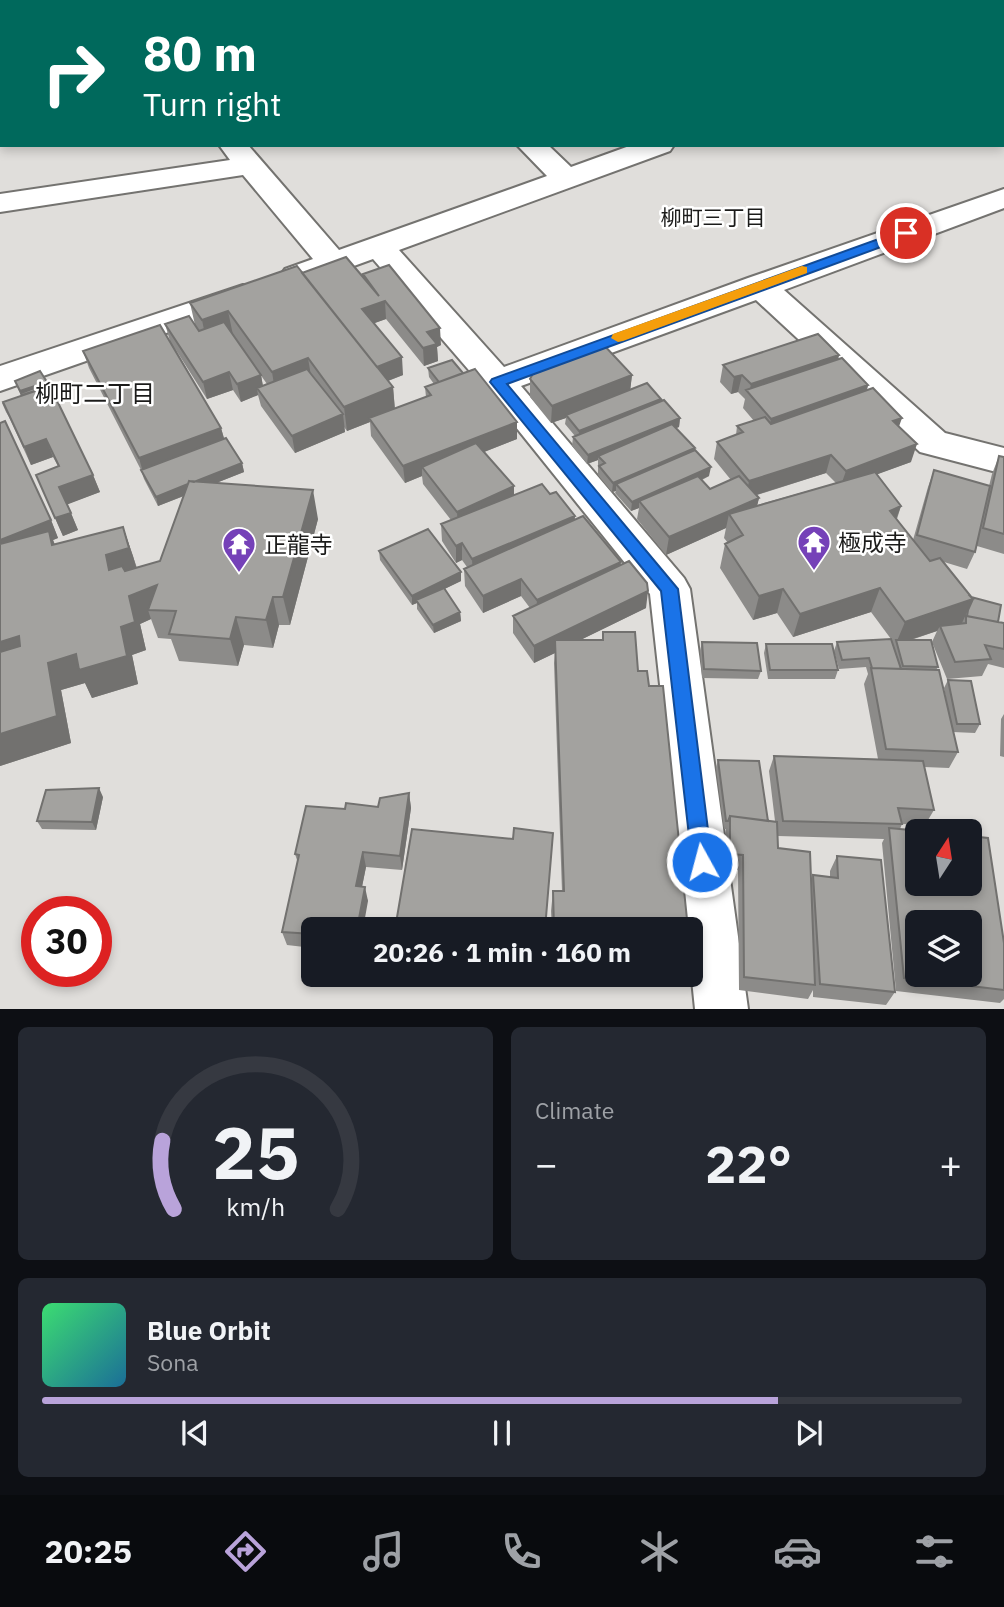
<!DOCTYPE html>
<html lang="en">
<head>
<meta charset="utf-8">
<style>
	:root { --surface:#171b24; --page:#242831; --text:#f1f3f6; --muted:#9ea1a6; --line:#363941; --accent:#b9a3da }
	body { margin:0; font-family:"IBM Plex Sans","Noto Sans JP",sans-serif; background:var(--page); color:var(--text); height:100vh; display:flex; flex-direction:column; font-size:26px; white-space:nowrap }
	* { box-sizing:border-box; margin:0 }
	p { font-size:23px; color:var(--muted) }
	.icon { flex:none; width:38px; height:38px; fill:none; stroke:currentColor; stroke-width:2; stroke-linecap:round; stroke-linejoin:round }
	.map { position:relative; height:1009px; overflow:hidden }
	.details { display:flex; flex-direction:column; gap:18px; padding:18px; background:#0d0f14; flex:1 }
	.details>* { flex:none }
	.hud { position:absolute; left:0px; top:0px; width:1004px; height:147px; box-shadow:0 4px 10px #0003; background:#00695c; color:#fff; overflow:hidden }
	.needle { width:46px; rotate:12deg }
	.controls { position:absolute; left:905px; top:819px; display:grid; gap:14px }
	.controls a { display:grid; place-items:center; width:77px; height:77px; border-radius:10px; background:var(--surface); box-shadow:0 4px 10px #0003; font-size:35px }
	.speed { position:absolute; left:21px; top:896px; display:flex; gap:14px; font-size:35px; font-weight:700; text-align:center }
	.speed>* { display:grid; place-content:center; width:91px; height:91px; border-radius:50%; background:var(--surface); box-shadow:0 4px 10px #0003; line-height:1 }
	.speed .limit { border:10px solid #d22; background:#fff; color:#111 }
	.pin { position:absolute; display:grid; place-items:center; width:60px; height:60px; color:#fff; margin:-30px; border:4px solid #fff; border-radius:50%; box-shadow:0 2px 7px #0007 }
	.me { position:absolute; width:77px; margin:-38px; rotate:353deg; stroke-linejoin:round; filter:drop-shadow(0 0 5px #0008) }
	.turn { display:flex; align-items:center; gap:24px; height:147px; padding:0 28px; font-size:32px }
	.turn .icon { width:91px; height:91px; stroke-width:2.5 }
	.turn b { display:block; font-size:49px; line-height:60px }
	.big { font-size:52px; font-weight:700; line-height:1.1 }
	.details .tile { flex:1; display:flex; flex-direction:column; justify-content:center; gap:10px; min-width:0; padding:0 24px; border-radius:10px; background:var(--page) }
	.details .dial { align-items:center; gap:0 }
	.dial svg { height:182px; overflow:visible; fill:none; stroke:var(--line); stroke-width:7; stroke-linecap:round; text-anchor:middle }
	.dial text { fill:var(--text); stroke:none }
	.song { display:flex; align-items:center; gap:21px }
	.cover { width:84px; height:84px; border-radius:10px; background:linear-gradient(135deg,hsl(140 70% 55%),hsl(200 70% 35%)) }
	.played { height:7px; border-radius:4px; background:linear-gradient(90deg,var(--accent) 80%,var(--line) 80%) }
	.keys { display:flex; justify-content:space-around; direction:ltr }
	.heat { display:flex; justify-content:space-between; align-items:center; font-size:38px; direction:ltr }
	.details .tiles { flex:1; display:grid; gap:18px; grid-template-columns:1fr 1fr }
	.tile:last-child { grid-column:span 2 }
	.trip { position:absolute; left:301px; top:917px; width:402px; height:70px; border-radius:10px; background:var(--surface); box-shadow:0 4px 10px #0003; font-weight:700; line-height:70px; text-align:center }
	.menu { display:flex; height:112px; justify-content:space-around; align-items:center; background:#090b0e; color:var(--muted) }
	.menu .icon { width:49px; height:49px }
	.menu .active { color:var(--accent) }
	.menu b { font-size:32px; color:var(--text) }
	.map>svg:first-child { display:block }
</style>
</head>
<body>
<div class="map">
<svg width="1004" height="1009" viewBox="0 0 1004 1009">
	<rect width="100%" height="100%" fill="#e0dedb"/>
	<path fill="#d8d5ca" d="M35,0H484L34,2Z"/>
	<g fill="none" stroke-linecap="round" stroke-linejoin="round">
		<defs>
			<path id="minor" d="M510,0H541L509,2Z
				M615,0H640L641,2H616Z
				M1004,27V43L1003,44V28Z
				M0,40H2V56H0Z
				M1003,104H1004V121H1003Z
				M219,145H248L339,250L547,176L517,145H548L571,167L632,145H674L670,151L399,250L504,367L748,278L1004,189V208L784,290L945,433L1004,448V474L920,452L756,300L521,386L684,578L690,589L748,1009H695L691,970V929H687L650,594L486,390L373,259L307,283L296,286L285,283L280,276L285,269L313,259L243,175L0,212V194L230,160Z
				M243,285L255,288L259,295L255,302L0,391V366Z"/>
		</defs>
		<use href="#minor" stroke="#747370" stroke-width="4"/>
		<use href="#minor" fill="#fff" fill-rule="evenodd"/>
	</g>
	<path fill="#8c8b89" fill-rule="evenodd" d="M302,273L364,278L363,274L441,345L437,347L438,361L424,366L386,319L374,323L403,375L388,381L393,387L395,409L426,397L425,387L434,384L429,377L428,368L517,439L484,452L514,495L550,494L620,565L646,608L580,640H602L603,632L638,671L649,686L688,929H552L551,911L553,891H562L554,663L555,653L534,663L513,633V616L530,608L521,596L483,613L465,586L464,569L467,567L462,560L456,563L442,541L441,524L451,520L423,484L422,476L405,483L371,436L370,422L347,431L344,427L345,432L295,453L261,406L258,395L241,402L233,390L207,399L174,347L221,428L224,438L242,463L244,472L216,483L318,519L290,625H279L273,648L244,645L238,666L179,661L171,639L158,638L151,619L140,624L146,650L132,655L138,684L92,698L85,683L61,690L71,743L0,766V423L51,520L58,538L53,540L55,545L123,527L137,568L160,561L184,496L158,506L144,479L141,470L89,368L83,351L170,341L165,324L195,325L190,303ZM243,350L267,384L263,386L261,375Z
		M839,355L838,360L868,385L867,390L899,427L911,462L877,474L901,506L897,519L913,540L928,487L934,470L989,486L992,474L999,456L1004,457V554L977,546L975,552L967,569L944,562L971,597L998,622L1004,623V668L988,664L982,676L947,679L932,642L937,631L911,640L938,667L936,670L950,719L944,688L948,680L980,724L975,733L953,732L958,752L949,768L924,767L934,810L925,825L902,824L900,829L1004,943V999L1000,1003L896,991L882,843L884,839L778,836V848L811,880L813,875L830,877V871L837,856L895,992L886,1005L813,997V990L808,999L739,990L738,870L725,868L726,829H724L716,768L718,760L768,821H775L769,771L774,756L878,759L864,684L868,674L866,667L839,669L834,651L837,642L891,639L871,612L793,637L777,613L753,620L720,568L725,544L728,543L724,538L726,528L666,555L637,519L639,508L631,511L615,493L616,491L612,492L598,475V460L587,464L572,446L573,437L575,436L565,424L566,418L551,423L530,397V379L632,375L630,390L660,402L680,418L679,427L676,428L695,448V450L709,476L702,480L710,489L731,480L714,459L717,442L736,435L737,426L754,421L743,408L745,399L738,392L731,394L720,382L723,365ZM826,473L836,483L757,505L759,498L757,495Z
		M15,381L93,475L100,492L67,504L78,530L63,536L36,475L58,466L53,457L31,465L9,417L6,412L2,403L21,396Z
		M379,551L461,581L444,589L460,612L461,621L434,633L417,609V603L412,605L380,560Z
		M702,642L761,671L758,679L702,678L700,651Z
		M766,644L838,670L835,679H768L764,653Z
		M1004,714V757L1000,756L1001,719Z
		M409,793L411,808L402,870L366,867L362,887L368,901L313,929V948L287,945L282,932L298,863L295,854L345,809L378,807Z
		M103,797L96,830L42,829L37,821Z"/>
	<path fill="#72716f" d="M385,301L386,319L364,327L362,309Z
		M228,311L233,335L207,344L202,320Z
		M440,328L441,345L437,347L438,361L424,366L423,348L427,332Z
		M839,355L834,373L749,394L751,384Z
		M402,357L403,375L377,385L375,367Z
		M308,358L312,382L276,397L272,372Z
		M229,372L233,390L207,399L203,382Z
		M261,375L264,393L257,388L258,395L241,402L237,384Z
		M632,375L630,392L566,415V418L551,423L552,406Z
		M742,375L738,392L731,394L734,377Z
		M47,382L51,391L25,400L20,391Z
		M868,385L863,403L767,436L771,419Z
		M393,387L395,412L369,418L370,422L347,431L344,407Z
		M661,399L659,408L579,440V431Z
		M343,414L345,432L295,453L292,436Z
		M680,418L679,427L601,459L598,456V460L587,464L588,455Z
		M902,418L896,435L893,421Z
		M517,422V439L428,474L422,467V476L405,483L403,466Z
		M221,428L226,446L144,476L139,458Z
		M46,439L53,457L31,465L24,447Z
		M917,444L911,462L840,488L846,471Z
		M695,448L694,457L616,484V491L612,492L613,483Z
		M831,455L826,473L746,498L749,481Z
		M242,463L244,472L158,506L156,497Z
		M711,467L709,476L643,506L639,501V508L631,511L632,502Z
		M93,475L100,492L66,505L59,487Z
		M514,486V504L458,529L457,512Z
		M313,490L318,519L290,625L283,597Z
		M759,498L755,515L729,514L726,528L666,555L669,537Z
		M901,506L892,530L890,511Z
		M71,513L78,530L63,536L55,518Z
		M575,516L574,534L473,576L472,559Z
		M51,520L58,538L53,540L61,560L7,558L0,544V540Z
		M123,527L133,556L139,577L109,570L106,555Z
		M462,543V560L456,563V546Z
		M621,562L619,579L536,617L537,600Z
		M461,572V581L418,602L416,600L417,603L412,605V596Z
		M521,579V596L483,613V596Z
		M157,585L148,610L151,619L140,624L146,650L132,655L138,684L92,698L85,683L61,690L71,743L0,766V734L48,663L76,654L121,627L129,596Z
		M880,588L871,612L793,637L800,614Z
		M783,589L777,613L753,620L759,596Z
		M648,591L646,608L556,652L555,640V653L534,663V646Z
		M273,597L279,625L273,648L266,620Z
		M973,599L962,623L940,626L937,631L897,644V641L905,622Z
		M460,612L461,621L434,633L433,625Z
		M236,617L244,645L238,666L230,639Z
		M19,636L33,664L0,674V642Z
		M99,788L103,797L96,830L92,822Z
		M409,793L411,808L402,870L400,856Z
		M363,852L366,867L359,901L356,886Z
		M365,887L368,901L363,929H357Z"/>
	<path fill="#a3a29f" stroke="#72716f" stroke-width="2" fill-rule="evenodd" d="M61,0H131V2H61Z
		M346,257L379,296L363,274L389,265L440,328L427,332L437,344L423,348L385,301L362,309L402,357L377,367L302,273Z
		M297,266L393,387L344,407L308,358L272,372L228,311L202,320L190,303Z
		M189,316L199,331L224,322L261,375L237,384L229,372L203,382L165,324Z
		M160,325L221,428L139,458L83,351Z
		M818,334L839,355L751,384L742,375L734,377L723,365Z
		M601,342L632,375L552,406L530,379L537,366Z
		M842,358L868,385L771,419L746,390Z
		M452,360L463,373L439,382L428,368Z
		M307,369L343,414L292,436L257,388Z
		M475,369L517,422L403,466L369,418L431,395L425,387Z
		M40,371L47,382L20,391L15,381Z
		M48,383L50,386L22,395L21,393Z
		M647,383L661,399L579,431L566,415Z
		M50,386L93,475L59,487L71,513L55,518L36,475L59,466L46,439L24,447L3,402Z
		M873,388L902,418L893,421L917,444L846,471L831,455L749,481L717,442L743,432L737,426L765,417L771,424Z
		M664,400L680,418L588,455L573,437Z
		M5,421L51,520L0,540V423Z
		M672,424L695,448L613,483L599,466L605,463L598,456Z
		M226,438L242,463L194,482L189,481L188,484L156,497L141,470Z
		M476,443L514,486L457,512L422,467Z
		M695,450L711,467L632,502L616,484Z
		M999,456L1004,457V534L983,528Z
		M934,470L990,486L975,552L917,535Z
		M875,472L901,506L890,511L930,561L940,558L973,599L905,622L880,588L800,614L783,589L759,596L725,544L743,535L729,514Z
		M698,476L710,489L739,476L759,498L669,537L639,501Z
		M189,481L313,490L283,597H273L266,620L236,617L230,639L169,634L176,611L148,610L157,585L129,596L135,622L121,627L127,656L79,670L76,654L48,663L57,716L0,734V652L20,646L19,636L0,642V544L49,531L52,545L123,527L129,548L106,555L109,570L122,566L125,571L160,561Z
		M542,484L550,494L556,492L575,516L472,559L462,543L456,546L441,524Z
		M583,516L621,562L537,600L521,579L483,596L464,569Z
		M428,529L461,572L412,596L379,551Z
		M629,561L647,583L648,591L534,646L513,616Z
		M444,588L460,612L433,625L416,600Z
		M971,597L1001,605L998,622L967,616L968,610L973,599Z
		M966,616L1004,623V649L985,645L991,659L955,662L940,626L966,623Z
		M603,632H635L638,671H647L649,686H663L688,929H554L553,891H564L555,640H603Z
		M891,639L901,669L872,668L869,658L842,660L837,642Z
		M896,640H931L938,667L903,666Z
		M702,642L757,643L761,671L704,669Z
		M766,644H832L838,670H770Z
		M871,668L939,670L958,752L886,749Z
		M948,680L971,681L980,724H957Z
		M774,756L923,761L934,810L898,808L902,824L783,821Z
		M718,760L759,761L768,821L730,816L728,821H726Z
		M99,788L92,822L37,821L46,790Z
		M409,793L400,856L363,852L356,886L365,887L357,929H313V934L282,932L299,855L295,854L306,806L345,809L346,803L378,807L380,798Z
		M730,816L777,822L778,848L810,852L815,985L744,977L743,855L730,854Z
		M514,828L553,833L545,929H395L412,829L513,839Z
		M889,828L921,831H917V884H970V836L988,838L1004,943V990L904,978ZM917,922H970V975H917Z
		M837,856L881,860L895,992L820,984L813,875L838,878Z"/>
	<path fill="#1a73e8" stroke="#114b97" stroke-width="2" d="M906,229L913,233L911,236L507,384L678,589L712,862L709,869L702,871L695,869L692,862L661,591L490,382L492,379Z"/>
	<path fill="#f59e0b" d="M802,266L807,267V273L623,341L618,342L611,338L613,334Z"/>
	<defs>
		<symbol id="temple-pin" viewBox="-11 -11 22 30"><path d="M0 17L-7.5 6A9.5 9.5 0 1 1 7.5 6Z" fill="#7541b8" stroke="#fff"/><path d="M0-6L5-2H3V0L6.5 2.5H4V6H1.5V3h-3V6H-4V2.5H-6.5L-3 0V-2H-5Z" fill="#fff"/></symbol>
	</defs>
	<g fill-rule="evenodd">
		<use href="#temple-pin" x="795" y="523" width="38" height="52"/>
		<use href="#temple-pin" x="220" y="525" width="38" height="52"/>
	</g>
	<g text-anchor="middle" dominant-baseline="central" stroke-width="5" stroke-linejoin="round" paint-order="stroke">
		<g font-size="21" fill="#1b1b1a" stroke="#fff">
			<text x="713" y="217">柳町三丁目</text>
		</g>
		<g font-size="23" fill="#1b1b1a" stroke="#fff" text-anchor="start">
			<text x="838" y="542">極成寺</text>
			<text x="264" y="544">正龍寺</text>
		</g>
		<g font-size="24" fill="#1b1b1a" stroke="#fff">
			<text x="95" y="393">柳町二丁目</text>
		</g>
	</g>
</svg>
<div class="controls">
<a><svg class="needle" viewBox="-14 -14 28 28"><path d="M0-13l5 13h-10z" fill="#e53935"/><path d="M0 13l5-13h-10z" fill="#9ea1a6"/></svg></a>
<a><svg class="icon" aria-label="layers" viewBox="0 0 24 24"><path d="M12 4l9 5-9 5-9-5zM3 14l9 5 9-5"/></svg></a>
</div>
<div class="speed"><div class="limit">30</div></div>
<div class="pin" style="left:906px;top:233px;background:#d93025"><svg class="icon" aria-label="arrive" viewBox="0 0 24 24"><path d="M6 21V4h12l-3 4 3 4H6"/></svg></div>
<svg class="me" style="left:702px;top:862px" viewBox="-20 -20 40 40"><circle r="17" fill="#1a73e8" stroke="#fff" stroke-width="3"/><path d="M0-11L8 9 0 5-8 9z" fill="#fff"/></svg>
<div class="trip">20:26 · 1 min · 160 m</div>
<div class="hud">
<div class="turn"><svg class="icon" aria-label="right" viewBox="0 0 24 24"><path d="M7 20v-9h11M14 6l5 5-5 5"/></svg><div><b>80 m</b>Turn right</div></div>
</div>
</div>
<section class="details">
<div class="tiles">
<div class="tile dial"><svg viewBox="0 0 100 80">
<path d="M14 69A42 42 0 1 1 86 69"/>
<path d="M14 69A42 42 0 0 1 9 39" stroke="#b9a3da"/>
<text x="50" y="56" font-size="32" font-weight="700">25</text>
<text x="50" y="72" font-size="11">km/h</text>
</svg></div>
<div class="tile"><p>Climate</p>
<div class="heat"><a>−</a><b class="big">22°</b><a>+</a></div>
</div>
<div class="tile">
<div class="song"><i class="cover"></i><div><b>Blue Orbit</b><p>Sona</p></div></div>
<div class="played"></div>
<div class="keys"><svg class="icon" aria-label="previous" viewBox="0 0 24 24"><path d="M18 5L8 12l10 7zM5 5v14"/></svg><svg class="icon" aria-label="pause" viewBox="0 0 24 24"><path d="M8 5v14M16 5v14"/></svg><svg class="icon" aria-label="next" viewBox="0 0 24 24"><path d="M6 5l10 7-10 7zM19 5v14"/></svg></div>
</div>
</div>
</section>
<nav class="menu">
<b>20:25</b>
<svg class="icon active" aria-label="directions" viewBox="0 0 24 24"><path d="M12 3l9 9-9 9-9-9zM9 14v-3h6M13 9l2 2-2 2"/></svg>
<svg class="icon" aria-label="music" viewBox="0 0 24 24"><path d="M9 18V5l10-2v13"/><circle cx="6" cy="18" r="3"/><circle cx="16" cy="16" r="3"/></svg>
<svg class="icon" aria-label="phone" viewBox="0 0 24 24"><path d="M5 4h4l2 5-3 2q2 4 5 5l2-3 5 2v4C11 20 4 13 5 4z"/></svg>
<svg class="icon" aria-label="climate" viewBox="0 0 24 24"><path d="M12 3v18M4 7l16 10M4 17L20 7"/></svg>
<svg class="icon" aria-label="car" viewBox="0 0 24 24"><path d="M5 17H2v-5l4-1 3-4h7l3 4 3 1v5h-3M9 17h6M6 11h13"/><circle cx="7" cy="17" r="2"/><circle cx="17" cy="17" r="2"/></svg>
<svg class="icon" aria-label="filters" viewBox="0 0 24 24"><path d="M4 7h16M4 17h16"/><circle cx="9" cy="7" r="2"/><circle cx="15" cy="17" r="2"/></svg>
</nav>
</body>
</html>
